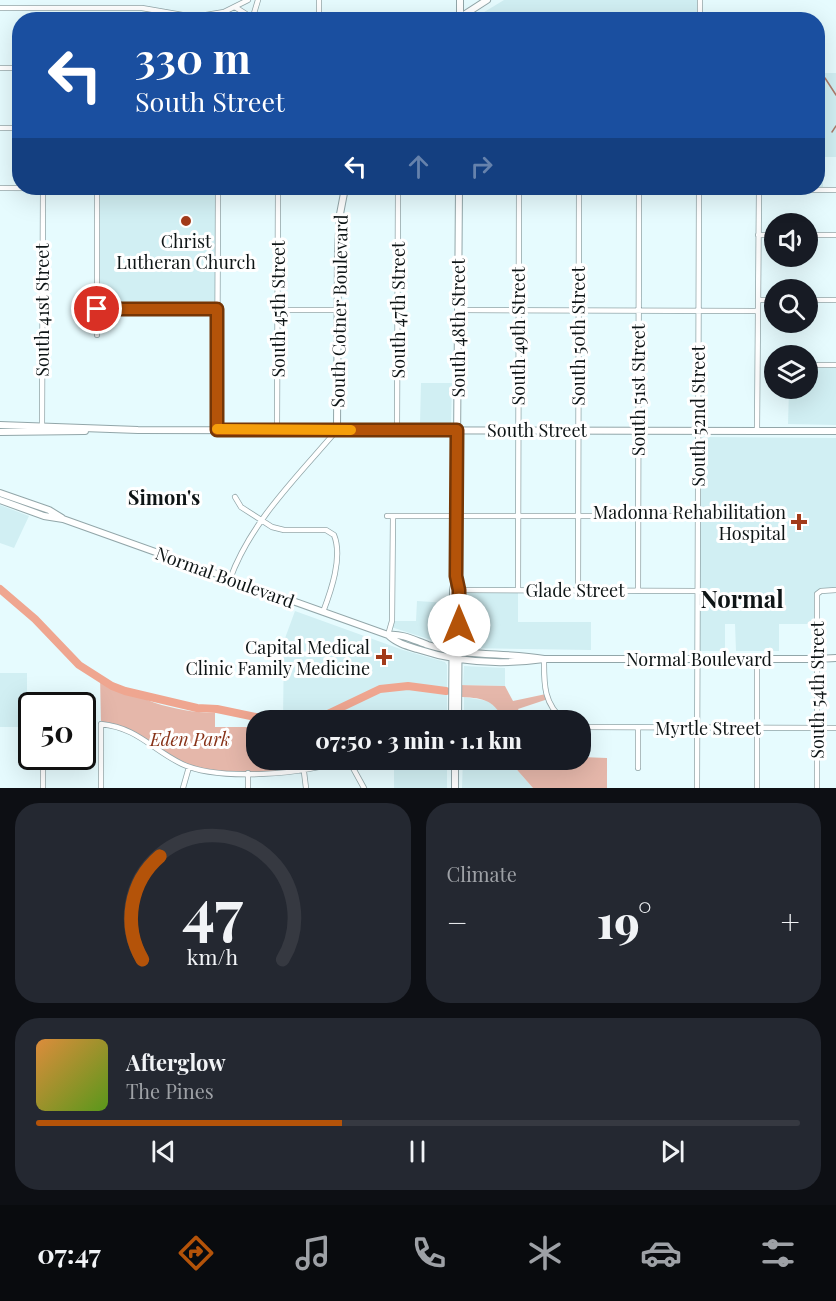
<!DOCTYPE html>
<html lang="en">
<head>
<meta charset="utf-8">
<style>
	:root { --surface:#171b24; --page:#242831; --text:#f1f3f6; --muted:#9ea1a6; --line:#363941; --accent:#b45309 }
	body { margin:0; font-family:"Playfair Display",serif; background:var(--page); color:var(--text); height:100vh; display:flex; flex-direction:column; font-size:22px; white-space:nowrap }
	* { box-sizing:border-box; margin:0 }
	p { font-size:20px; color:var(--muted) }
	.icon { flex:none; width:33px; height:33px; fill:none; stroke:currentColor; stroke-width:2; stroke-linecap:round; stroke-linejoin:round }
	.map { position:relative; height:788px; overflow:hidden }
	.panel { display:flex; flex-direction:column; gap:15px; padding:15px; background:#0d0f14; flex:1 }
	.panel>* { flex:none }
	.top-card { position:absolute; left:12px; top:12px; width:813px; height:183px; border-radius:24px; box-shadow:0 6px 24px #0002; background:#1a4fa0; color:#fff; overflow:hidden }
	.fabs { position:absolute; left:764px; top:213px; display:grid; gap:12px }
	.fabs a { display:grid; place-items:center; width:54px; height:54px; border-radius:50%; background:var(--surface); box-shadow:0 6px 24px #0002; font-size:30px }
	.speed { position:absolute; left:18px; top:692px; display:flex; gap:12px; font-size:30px; font-weight:700; text-align:center }
	.speed>* { display:grid; place-content:center; width:78px; height:78px; border-radius:50%; background:var(--surface); box-shadow:0 6px 24px #0002; line-height:1 }
	.speed .limit { border:3px solid #111; border-radius:9px; background:#fff; color:#111 }
	.pin { position:absolute; display:grid; place-items:center; width:51px; height:51px; color:#fff; margin:-26px; border:3px solid #fff; border-radius:50%; box-shadow:0 2px 6px #0007 }
	.me { position:absolute; width:66px; margin:-33px; rotate:0deg; stroke-linejoin:round; filter:drop-shadow(0 0 4px #0008) }
	.turn { display:flex; align-items:center; gap:21px; height:126px; padding:0 24px; font-size:27px }
	.turn .icon { width:78px; height:78px; stroke-width:2.5 }
	.turn b { display:block; font-size:42px; line-height:51px }
	.lanes { display:flex; align-items:center; height:57px; padding:0 24px; background:#0003; justify-content:center; gap:30px; direction:ltr }
	.lanes .off { opacity:.35 }
	.big { font-size:45px; font-weight:800; line-height:1.1 }
	.panel .tile { flex:1; display:flex; flex-direction:column; justify-content:center; gap:9px; min-width:0; padding:0 21px; border-radius:24px; background:var(--page) }
	.panel .dial { align-items:center; gap:0 }
	.dial svg { height:156px; overflow:visible; fill:none; stroke:var(--line); stroke-width:7; stroke-linecap:round; text-anchor:middle }
	.dial text { fill:var(--text); stroke:none }
	.song { display:flex; align-items:center; gap:18px }
	.cover { width:72px; height:72px; border-radius:9px; background:linear-gradient(135deg,hsl(30 70% 55%),hsl(90 70% 35%)) }
	.played { height:6px; border-radius:3px; background:linear-gradient(90deg,var(--accent) 40%,var(--line) 40%) }
	.keys { display:flex; justify-content:space-around; direction:ltr }
	.heat { display:flex; justify-content:space-between; align-items:center; font-size:33px; direction:ltr }
	.panel .tiles { flex:1; display:grid; gap:15px; grid-template-columns:1fr 1fr }
	.tile:last-child { grid-column:span 2 }
	.trip { position:absolute; left:246px; top:710px; width:345px; height:60px; border-radius:24px; background:var(--surface); box-shadow:0 6px 24px #0002; font-weight:800; line-height:60px; text-align:center }
	.dock { display:flex; height:96px; justify-content:space-around; align-items:center; background:#090b0e; color:var(--muted) }
	.dock .icon { width:42px; height:42px }
	.dock .selected { color:var(--accent) }
	.dock b { font-size:27px; color:var(--text) }
	.map>svg:first-child { display:block }
</style>
</head>
<body>
<div class="map">
<svg width="836" height="788" viewBox="0 0 836 788">
	<rect width="100%" height="100%" fill="#e6fbfe"/>
	<path fill="#d1eff3" d="M504,0H700V19L471,20Z
		M818,73H836V157H823V190H817Z
		M218,188L217,309H97V189Z
		M818,365H836V425L788,424L789,389L807,388V371H817Z
		M421,383H452L451,424H420Z
		M697,437L836,438V590L819,592L817,624H779V651H736L735,624H725V651H697Z
		M0,505L29,516L14,548L0,543Z
		M463,590H518V622H591V650L464,648Z
		M417,601L448,603V639L444,644L391,627L392,621H416Z
		M295,611L403,650L445,662L447,665V720H283L284,641Z
		M464,666L505,668V686L463,685Z
		M0,673H27V727H0Z
		M464,697L488,701L496,707L504,720H464Z
		M394,759H447V788H394Z
		M463,759H511V763L533,788H462Z"/>
	<path fill="#e5b7aa" d="M100,675C135,699 172,712 215,713V727H256V759H344L300,772L215,773L185,766L144,739L101,724Z
		M458,685L505,686L513,701L546,694L548,699L518,709L524,720H504C492,698 482,698 458,697Z
		M581,757L607,758V788H533L511,763V759H580Z"/>
	<g fill="none" stroke-linecap="round" stroke-linejoin="round">
		<path stroke="#ac7a6b" stroke-width="1.5" d="M825,78L836,95
			M832,132L836,126
			M818,180L823,152"/>
		<path stroke="#efa690" stroke-width="8" d="M0,589L35,619L79,665L112,686L125,691L197,708L217,709L270,720
			M315,720L380,689L408,686L446,691"/>
		<defs>
			<path id="minor" d="M319,0V20
				M235,7L246,14L251,20
				M0,8H142L194,17L224,12L248,0
				M252,20L258,0
				M700,20V0
				M0,68H20
				M0,128H20
				M0,188L836,190
				M758,235H774
				M807,235H836
				M758,300H774
				M807,300H836
				M97,309H217
				M278,310H338
				M458,310L758,311
				M97,335V189
				M818,365H836
				M42,429L43,188
				M217,430L218,188
				M277,430L278,188
				M397,430L398,189
				M757,431L759,190
				M235,497L241,507L272,527L284,530H326L334,535C343,557 331,591 323,612
				M387,516H698
				M230,579C251,521 298,476 337,430
				M457,590L698,591
				M518,590L519,189
				M578,590L579,189
				M638,590L639,189
				M388,635L392,621L393,516
				M544,659C544,682 543,704 564,720
				M580,727L836,728
				M638,728V768
				M43,756V788
				M348,759L364,788
				M304,772L306,788
				M101,788V724C138,728 151,749 182,764C218,781 309,775 344,759
				M183,788L189,767
				M248,788V773
				M697,788L699,188
				M757,788V659
				M817,788V594L821,591L836,590"/>
			<path id="major" d="M460,17V0
				M456,20L487,0
				M0,425L138,430L836,431
				M337,430L338,250L340,214L345,188
				M0,432L85,431
				M0,493L49,510L62,518
				M0,500L44,516L63,519L388,635C402,633 416,641 428,645C467,657 505,652 544,659
				M456,576L459,590L458,720
				M388,635C396,643 407,646 417,649C459,663 501,665 544,659H817L836,658
				M452,720L453,590L456,576L459,188
				M455,788V759"/>
		</defs>
		<use href="#minor" stroke="#92a6a9" stroke-width="6"/>
		<use href="#major" stroke="#92a6a9" stroke-width="8"/>
		<use href="#minor" stroke="#fff" stroke-width="4.5"/>
		<use href="#major" stroke="#fff" stroke-width="6"/>
	</g>
	<g fill="none" stroke-linecap="round" stroke-linejoin="round">
		<defs>
			<path id="route" d="M97,309H217V430H457L456,576L459,590V625"/>
		</defs>
		<use href="#route" stroke="#753606" stroke-width="15"/>
		<use href="#route" stroke="#b45309" stroke-width="10"/>
		<path stroke="#f59e0b" stroke-width="10" d="M217,429L351,430"/>
	</g>
	<g fill="#a23b1a" stroke="#fff" stroke-width="2">
		<circle cx="186" cy="221" r="6"/>
		<path d="M796 513h6v6h6v6h-6v6h-6v-6h-6v-6h6z"/>
		<path d="M381 648h6v6h6v6h-6v6h-6v-6h-6v-6h6z"/>
	</g>
	<g text-anchor="middle" dominant-baseline="central" stroke-width="6" stroke-linejoin="round" paint-order="stroke">
		<g font-size="18" fill="#0e1516" stroke="#fff" text-anchor="end">
			<text x="186" y="241" text-anchor="middle">Christ<tspan x="186" dy="21">Lutheran Church</tspan></text>
			<text x="786" y="512">Madonna Rehabilitation<tspan x="786" dy="21">Hospital</tspan></text>
			<text x="370" y="647">Capital Medical<tspan x="370" dy="21">Clinic Family Medicine</tspan></text>
		</g>
		<g font-size="18" fill="#0e1516" stroke="#fff">
			<text transform="translate(278 309) rotate(-90)">South 45th Street</text>
			<text transform="translate(42 310) rotate(-90)">South 41st Street</text>
			<text transform="translate(398 310) rotate(-90)">South 47th Street</text>
			<text transform="translate(339 311) rotate(-89)">South Cotner Boulevard</text>
			<text transform="translate(458 328) rotate(-90)">South 48th Street</text>
			<text transform="translate(518 336) rotate(-90)">South 49th Street</text>
			<text transform="translate(578 336) rotate(-90)">South 50th Street</text>
			<text transform="translate(638 390) rotate(-90)">South 51st Street</text>
			<text transform="translate(698 416) rotate(-90)">South 52nd Street</text>
			<text x="537" y="430">South Street</text>
			<text transform="translate(225 577) rotate(20)">Normal Boulevard</text>
			<text x="575" y="590">Glade Street</text>
			<text x="699" y="659">Normal Boulevard</text>
			<text transform="translate(817 690) rotate(-90)">South 54th Street</text>
			<text x="708" y="728">Myrtle Street</text>
		</g>
		<g font-size="18" font-style="italic" fill="#873218" stroke="#fff">
			<text x="190" y="739">Eden Park</text>
		</g>
		<g font-size="20" font-weight="bold" fill="#0e1516" stroke="#fff">
			<text x="164" y="496">Simon's</text>
		</g>
		<g font-size="24" font-weight="bold" fill="#0e1516" stroke="#fff">
			<text x="742" y="598">Normal</text>
		</g>
	</g>
</svg>
<div class="fabs">
<a><svg class="icon" aria-label="sound" viewBox="0 0 24 24"><path d="M4 9h4l5-4v14l-5-4H4zM17 9q2 3 0 6"/></svg></a>
<a><svg class="icon" aria-label="search" viewBox="0 0 24 24"><circle cx="10" cy="10" r="6"/><path d="M15 15l6 6"/></svg></a>
<a><svg class="icon" aria-label="layers" viewBox="0 0 24 24"><path d="M12 4l9 5-9 5-9-5zM3 14l9 5 9-5"/></svg></a>
</div>
<div class="speed"><div class="limit">50</div></div>
<div class="pin" style="left:97px;top:309px;background:#d93025"><svg class="icon" aria-label="arrive" viewBox="0 0 24 24"><path d="M6 21V4h12l-3 4 3 4H6"/></svg></div>
<svg class="me" style="left:459px;top:625px" viewBox="-20 -20 40 40"><circle r="19" fill="#fff"/><path d="M0-13L10 11 0 6-10 11z" fill="#b45309"/></svg>
<div class="trip">07:50 · 3 min · 1.1 km</div>
<div class="top-card">
<div class="turn"><svg class="icon" aria-label="left" viewBox="0 0 24 24"><path d="M17 20v-9H6M10 6l-5 5 5 5"/></svg><div><b>330 m</b>South Street</div></div>
<div class="lanes"><svg class="icon" aria-label="left" viewBox="0 0 24 24"><path d="M17 20v-9H6M10 6l-5 5 5 5"/></svg><svg class="icon off" aria-label="ahead" viewBox="0 0 24 24"><path d="M12 20V5M6 11l6-6 6 6"/></svg><svg class="icon off" aria-label="right" viewBox="0 0 24 24"><path d="M7 20v-9h11M14 6l5 5-5 5"/></svg></div>
</div>
</div>
<section class="panel">
<div class="tiles">
<div class="tile dial"><svg viewBox="0 0 100 80">
<path d="M14 69A42 42 0 1 1 86 69"/>
<path d="M14 69A42 42 0 0 1 23 16" stroke="#b45309"/>
<text x="50" y="56" font-size="32" font-weight="700">47</text>
<text x="50" y="72" font-size="11">km/h</text>
</svg></div>
<div class="tile"><p>Climate</p>
<div class="heat"><a>−</a><b class="big">19°</b><a>+</a></div>
</div>
<div class="tile">
<div class="song"><i class="cover"></i><div><b>Afterglow</b><p>The Pines</p></div></div>
<div class="played"></div>
<div class="keys"><svg class="icon" aria-label="previous" viewBox="0 0 24 24"><path d="M18 5L8 12l10 7zM5 5v14"/></svg><svg class="icon" aria-label="pause" viewBox="0 0 24 24"><path d="M8 5v14M16 5v14"/></svg><svg class="icon" aria-label="next" viewBox="0 0 24 24"><path d="M6 5l10 7-10 7zM19 5v14"/></svg></div>
</div>
</div>
</section>
<nav class="dock">
<b>07:47</b>
<svg class="icon selected" aria-label="directions" viewBox="0 0 24 24"><path d="M12 3l9 9-9 9-9-9zM9 14v-3h6M13 9l2 2-2 2"/></svg>
<svg class="icon" aria-label="music" viewBox="0 0 24 24"><path d="M9 18V5l10-2v13"/><circle cx="6" cy="18" r="3"/><circle cx="16" cy="16" r="3"/></svg>
<svg class="icon" aria-label="phone" viewBox="0 0 24 24"><path d="M5 4h4l2 5-3 2q2 4 5 5l2-3 5 2v4C11 20 4 13 5 4z"/></svg>
<svg class="icon" aria-label="climate" viewBox="0 0 24 24"><path d="M12 3v18M4 7l16 10M4 17L20 7"/></svg>
<svg class="icon" aria-label="car" viewBox="0 0 24 24"><path d="M5 17H2v-5l4-1 3-4h7l3 4 3 1v5h-3M9 17h6M6 11h13"/><circle cx="7" cy="17" r="2"/><circle cx="17" cy="17" r="2"/></svg>
<svg class="icon" aria-label="filters" viewBox="0 0 24 24"><path d="M4 7h16M4 17h16"/><circle cx="9" cy="7" r="2"/><circle cx="15" cy="17" r="2"/></svg>
</nav>
</body>
</html>
